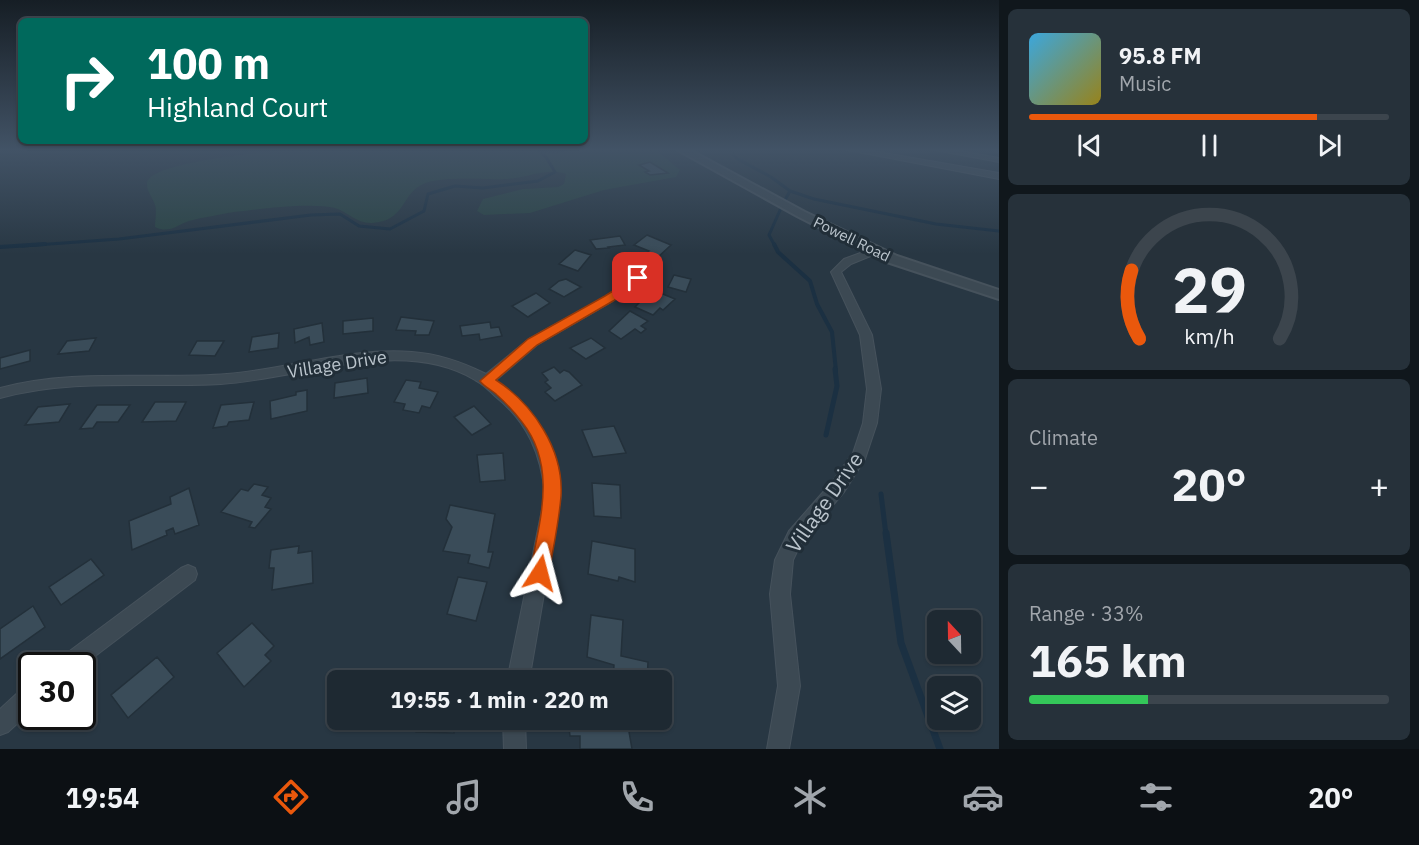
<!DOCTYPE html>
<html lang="en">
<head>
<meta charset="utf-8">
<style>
	:root { --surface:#1e2932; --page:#26313a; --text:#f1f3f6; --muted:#a1a6ac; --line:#3c454d; --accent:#ea580c }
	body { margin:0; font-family:"IBM Plex Sans",sans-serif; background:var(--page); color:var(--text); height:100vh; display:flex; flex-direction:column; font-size:22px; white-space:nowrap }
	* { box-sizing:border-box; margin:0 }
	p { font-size:20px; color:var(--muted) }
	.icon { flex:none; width:33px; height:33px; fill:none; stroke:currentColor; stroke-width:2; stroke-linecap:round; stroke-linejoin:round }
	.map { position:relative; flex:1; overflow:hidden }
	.side { display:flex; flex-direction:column; gap:9px; padding:9px; background:#10171c; width:420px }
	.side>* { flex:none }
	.hud { position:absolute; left:18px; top:18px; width:570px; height:126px; border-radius:9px; box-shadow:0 2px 4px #0004,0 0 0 2px var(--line); background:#00695c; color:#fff; overflow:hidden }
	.needle { width:39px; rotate:338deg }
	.tools { position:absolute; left:927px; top:610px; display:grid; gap:12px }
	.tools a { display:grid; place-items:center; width:54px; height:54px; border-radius:9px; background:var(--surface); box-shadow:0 2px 4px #0004,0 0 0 2px var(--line); font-size:30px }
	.speed { position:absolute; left:18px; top:652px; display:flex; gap:12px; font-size:30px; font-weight:700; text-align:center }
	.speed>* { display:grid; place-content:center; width:78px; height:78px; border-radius:50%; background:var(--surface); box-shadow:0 2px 4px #0004,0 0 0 2px var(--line); line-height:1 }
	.speed .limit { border:3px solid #111; border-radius:9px; background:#fff; color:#111 }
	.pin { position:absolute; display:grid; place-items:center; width:51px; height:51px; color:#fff; margin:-26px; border-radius:12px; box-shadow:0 3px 9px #0006 }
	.me { position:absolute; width:66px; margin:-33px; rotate:9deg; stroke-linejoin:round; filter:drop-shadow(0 0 4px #0008) }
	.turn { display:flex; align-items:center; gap:21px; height:126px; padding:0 30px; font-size:27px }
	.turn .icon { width:78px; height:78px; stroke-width:2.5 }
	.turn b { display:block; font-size:42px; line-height:51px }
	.big { font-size:45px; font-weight:700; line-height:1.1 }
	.side .tile { flex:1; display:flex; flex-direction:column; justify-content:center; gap:9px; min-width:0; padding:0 21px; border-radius:9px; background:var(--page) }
	.side .dial { align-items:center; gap:0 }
	.dial svg { height:156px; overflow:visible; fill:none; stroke:var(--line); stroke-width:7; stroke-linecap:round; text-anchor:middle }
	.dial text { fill:var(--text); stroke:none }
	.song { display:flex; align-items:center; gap:18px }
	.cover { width:72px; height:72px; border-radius:9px; background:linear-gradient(135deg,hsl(200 70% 55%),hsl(50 70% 35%)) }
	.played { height:6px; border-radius:3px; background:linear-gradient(90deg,var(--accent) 80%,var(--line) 80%) }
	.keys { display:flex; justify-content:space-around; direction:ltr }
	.heat { display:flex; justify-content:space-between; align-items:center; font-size:33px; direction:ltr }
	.charge { height:9px; border-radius:4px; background:linear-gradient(90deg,#34c759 33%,var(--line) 0) }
	.trip { position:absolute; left:327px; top:670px; width:345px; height:60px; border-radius:9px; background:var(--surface); box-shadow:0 2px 4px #0004,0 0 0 2px var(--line); font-weight:700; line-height:60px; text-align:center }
	.dock { display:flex; height:96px; justify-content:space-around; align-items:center; background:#0c1014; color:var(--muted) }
	.dock .icon { width:42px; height:42px }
	.dock .current { color:var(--accent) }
	.dock b { font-size:27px; color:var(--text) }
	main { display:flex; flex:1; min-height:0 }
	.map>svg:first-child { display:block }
</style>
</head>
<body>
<main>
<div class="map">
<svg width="999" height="749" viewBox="0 0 999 749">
	<rect width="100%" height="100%" fill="#283743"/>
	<path fill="#2a4444" d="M307,149H655L680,170L676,177L604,190L530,213L484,215L477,211L483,199L523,189L558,187L564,184L566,174C550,168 533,175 516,178C490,182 443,174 421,185C401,196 405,221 372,223C357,224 348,212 335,208C310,202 260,209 234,212C219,215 204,217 189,221C177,225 169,234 155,227C155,220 157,211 155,205C153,198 146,191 147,183C150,160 285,150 307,149Z"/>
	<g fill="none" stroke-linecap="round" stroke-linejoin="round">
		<path stroke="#1b3042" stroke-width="3" d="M718,149L730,150L736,158L771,177L790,191L814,199L936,224L999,231
			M785,200L790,191
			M22,246L119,239L311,215L340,214L359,226L390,229L424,211L428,194L455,186L483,188L538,181L555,172L546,157L539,151L557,152L567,149
			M775,246L769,235L781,208"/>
		<path stroke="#1b3042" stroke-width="4" d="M774,244L778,252L810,281L817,304L832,332L836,371
			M0,247L45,244"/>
		<path stroke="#1b3042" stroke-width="5" d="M826,435L837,386L835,369
			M881,494L886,535"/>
		<path stroke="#1b3042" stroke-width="7" d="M886,533L901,643L940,749"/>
	</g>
	<path fill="#3a4c59" stroke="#23303a" stroke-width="1.5" d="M650,162L668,173L650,175L645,172L649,171L639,165Z
		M647,235L671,245L657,258L645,254L649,251L634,245Z
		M620,236L625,245L608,247L609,248L596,249L590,240Z
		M575,250L591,255L578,271L559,264Z
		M674,275L691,279L686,292L668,287Z
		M566,279L581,287L564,297L549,289L559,281Z
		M658,292L675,299L663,310L660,308L653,315L635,307L642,300L646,302Z
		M536,293L550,303L528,317L512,306Z
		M630,311L648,321L641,326L646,329L641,333L635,329L621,339L609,331Z
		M401,317L434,321L429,335H415L416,331L396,330Z
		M373,318V331L343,334V321Z
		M490,322L491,328L499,327L502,336L480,340L479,334L462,336L460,326Z
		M322,323L324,342L310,345L309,337L295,343L294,329Z
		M279,333L278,348L249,352L252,337Z
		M96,338L89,351L58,354L67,341Z
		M591,338L605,348L586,359L570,348Z
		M197,341H224L215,356L189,355Z
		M30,350V361L0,369V358Z
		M554,367L560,373L564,370L569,372L582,385L555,401L545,392L551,388L545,382L548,380L542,373Z
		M367,378L368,393L334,398L335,383Z
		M406,380L421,382L419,388L438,392L430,408L422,406L419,413L403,410L405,404L394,402Z
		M307,390V411L271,419L270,401L296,395V392Z
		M155,402H186L176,421L142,422Z
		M254,402L249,420L229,422L227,426L213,428L221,405Z
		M70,404L59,422L25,425L38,407Z
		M97,405H130L118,422H97L93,428L80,429Z
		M474,406L491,424L472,435L454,417Z
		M614,426L626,453L593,457L582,430Z
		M503,453L505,480L480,482L477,455Z
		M592,483L620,485L621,518L594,516Z
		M254,484L268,487L262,495L271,498L265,507L271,509L255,528L249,527L252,522L221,512L241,489L248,491Z
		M189,488L199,525L175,534L173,528L166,531L167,535L132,550L129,521L171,504L170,497Z
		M450,505L495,514L488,552H493L489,568L468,563L470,555L443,551L452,527L446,519Z
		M592,541L635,549V582L619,577L618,581L588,574Z
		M299,546L298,553L312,551L313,583L272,590L274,568H269L271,550Z
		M91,559L104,575L61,605L49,587Z
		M458,577L487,582L476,621L447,614Z
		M33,606L45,627L0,659V629Z
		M591,615L623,620L621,656L648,662L647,681H613L614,665L587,657Z
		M252,623L274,646L265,655L271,661L244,687L217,653Z
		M157,657L174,677L128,718L111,695Z
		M418,720H455L454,733L416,732Z
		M568,720H627L632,749H580V736H570Z"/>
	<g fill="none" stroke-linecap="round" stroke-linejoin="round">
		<defs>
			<path id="minor" d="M843,149H861L999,173V179Z
				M930,149H948L999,158V162Z
				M874,248L878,249V253L851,264L841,272L872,335L881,389L877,423L865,459L844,492L801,543L793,560L790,594L800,686L789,749H767L778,686L770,594L775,560L789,531L832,482L853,453L863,423L867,389L860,335L831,272L844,259Z
				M638,275L642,276V280L613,301L537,345L495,381C536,414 555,442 561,495L529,681H507L545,495C541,454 528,423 496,397C490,391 483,384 475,380C402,336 301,379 221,384C148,388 72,378 0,398V388C74,368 151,380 227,374C288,369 351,347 412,352C439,354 462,362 486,374L529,339L605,297Z
				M188,565L195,568L197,574L195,580L82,666H56L59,659L181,568Z
				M32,684V710L8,732L0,735V709L24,687Z
				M503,720H525L526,749H504Z"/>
			<path id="tertiary" d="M676,149H688L805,212L897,256L999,290V299L887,262L797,216Z"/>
		</defs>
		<use href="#minor" stroke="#46525c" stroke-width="2"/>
		<use href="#tertiary" stroke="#46525c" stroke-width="4"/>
		<use href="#minor" fill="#3c4953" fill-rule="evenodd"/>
		<use href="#tertiary" fill="#3c4953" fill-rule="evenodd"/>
	</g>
	<linearGradient id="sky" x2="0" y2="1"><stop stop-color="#161e25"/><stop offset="0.59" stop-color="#425366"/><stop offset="1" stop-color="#425366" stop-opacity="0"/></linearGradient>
	<rect width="999" height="254" fill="url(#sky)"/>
	<path fill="#ea580c" stroke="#983908" stroke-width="1.5" d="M638,275L643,278L642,281L613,301L537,345L496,380C533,404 564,450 561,496C559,522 553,548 549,573L546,580L540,582L533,580L530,573C539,523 558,467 522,422C515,413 506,403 497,395C492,390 484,387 480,381L528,339L605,296Z"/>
	<g text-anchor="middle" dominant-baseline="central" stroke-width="6" stroke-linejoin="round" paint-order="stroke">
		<g font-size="15" fill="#bac4cc" stroke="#212e38">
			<text transform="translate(852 239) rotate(26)">Powell Road</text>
		</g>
		<g font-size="18" fill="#bac4cc" stroke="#212e38">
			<text transform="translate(337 364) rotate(-9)">Village Drive</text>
		</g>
		<g font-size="21" fill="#bac4cc" stroke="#212e38">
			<text transform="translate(824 502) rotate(-55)">Village Drive</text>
		</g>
	</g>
</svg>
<div class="tools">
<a><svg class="needle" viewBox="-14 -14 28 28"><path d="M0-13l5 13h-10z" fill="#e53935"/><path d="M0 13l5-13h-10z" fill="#a1a6ac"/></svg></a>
<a><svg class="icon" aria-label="layers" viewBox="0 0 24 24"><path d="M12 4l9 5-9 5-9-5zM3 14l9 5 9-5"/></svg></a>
</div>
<div class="speed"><div class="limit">30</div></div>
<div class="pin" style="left:638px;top:278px;background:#d93025"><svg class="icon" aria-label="arrive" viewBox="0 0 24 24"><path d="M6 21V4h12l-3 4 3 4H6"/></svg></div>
<svg class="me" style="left:540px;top:573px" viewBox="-20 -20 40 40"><path d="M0-17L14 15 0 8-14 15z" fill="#ea580c" stroke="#fff" stroke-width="4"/></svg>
<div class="trip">19:55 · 1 min · 220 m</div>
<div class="hud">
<div class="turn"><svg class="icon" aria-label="right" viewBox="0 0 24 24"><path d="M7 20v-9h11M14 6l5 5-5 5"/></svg><div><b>100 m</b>Highland Court</div></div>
</div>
</div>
<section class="side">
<div class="tile">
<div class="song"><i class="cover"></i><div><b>95.8 FM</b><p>Music</p></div></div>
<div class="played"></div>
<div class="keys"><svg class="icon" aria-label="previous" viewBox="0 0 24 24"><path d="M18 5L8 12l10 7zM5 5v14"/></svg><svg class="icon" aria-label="pause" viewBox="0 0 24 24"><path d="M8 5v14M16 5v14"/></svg><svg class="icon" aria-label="next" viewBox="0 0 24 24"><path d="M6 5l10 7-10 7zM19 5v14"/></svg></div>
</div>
<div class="tile dial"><svg viewBox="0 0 100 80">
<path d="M14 69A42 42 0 1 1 86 69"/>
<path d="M14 69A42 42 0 0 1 10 34" stroke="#ea580c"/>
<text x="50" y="56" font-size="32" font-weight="700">29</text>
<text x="50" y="72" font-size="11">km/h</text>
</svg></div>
<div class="tile"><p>Climate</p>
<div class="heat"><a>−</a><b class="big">20°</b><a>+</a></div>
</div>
<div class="tile"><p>Range · 33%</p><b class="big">165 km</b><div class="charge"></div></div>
</section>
</main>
<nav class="dock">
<b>19:54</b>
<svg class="icon current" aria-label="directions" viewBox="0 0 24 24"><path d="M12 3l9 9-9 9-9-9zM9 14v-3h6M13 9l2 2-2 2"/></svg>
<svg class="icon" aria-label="music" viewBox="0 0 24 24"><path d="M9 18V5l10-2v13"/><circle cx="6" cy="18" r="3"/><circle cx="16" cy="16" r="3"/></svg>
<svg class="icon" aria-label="phone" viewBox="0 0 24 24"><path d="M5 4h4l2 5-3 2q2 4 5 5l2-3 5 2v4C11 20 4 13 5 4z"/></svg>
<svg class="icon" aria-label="climate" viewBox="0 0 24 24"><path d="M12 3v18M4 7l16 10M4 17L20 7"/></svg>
<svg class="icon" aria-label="car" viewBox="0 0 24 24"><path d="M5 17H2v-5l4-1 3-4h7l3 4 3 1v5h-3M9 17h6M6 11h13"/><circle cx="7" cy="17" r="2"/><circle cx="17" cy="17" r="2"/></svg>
<svg class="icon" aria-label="filters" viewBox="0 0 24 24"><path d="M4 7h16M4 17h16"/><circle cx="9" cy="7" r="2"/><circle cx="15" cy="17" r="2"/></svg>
<b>20°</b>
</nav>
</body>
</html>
